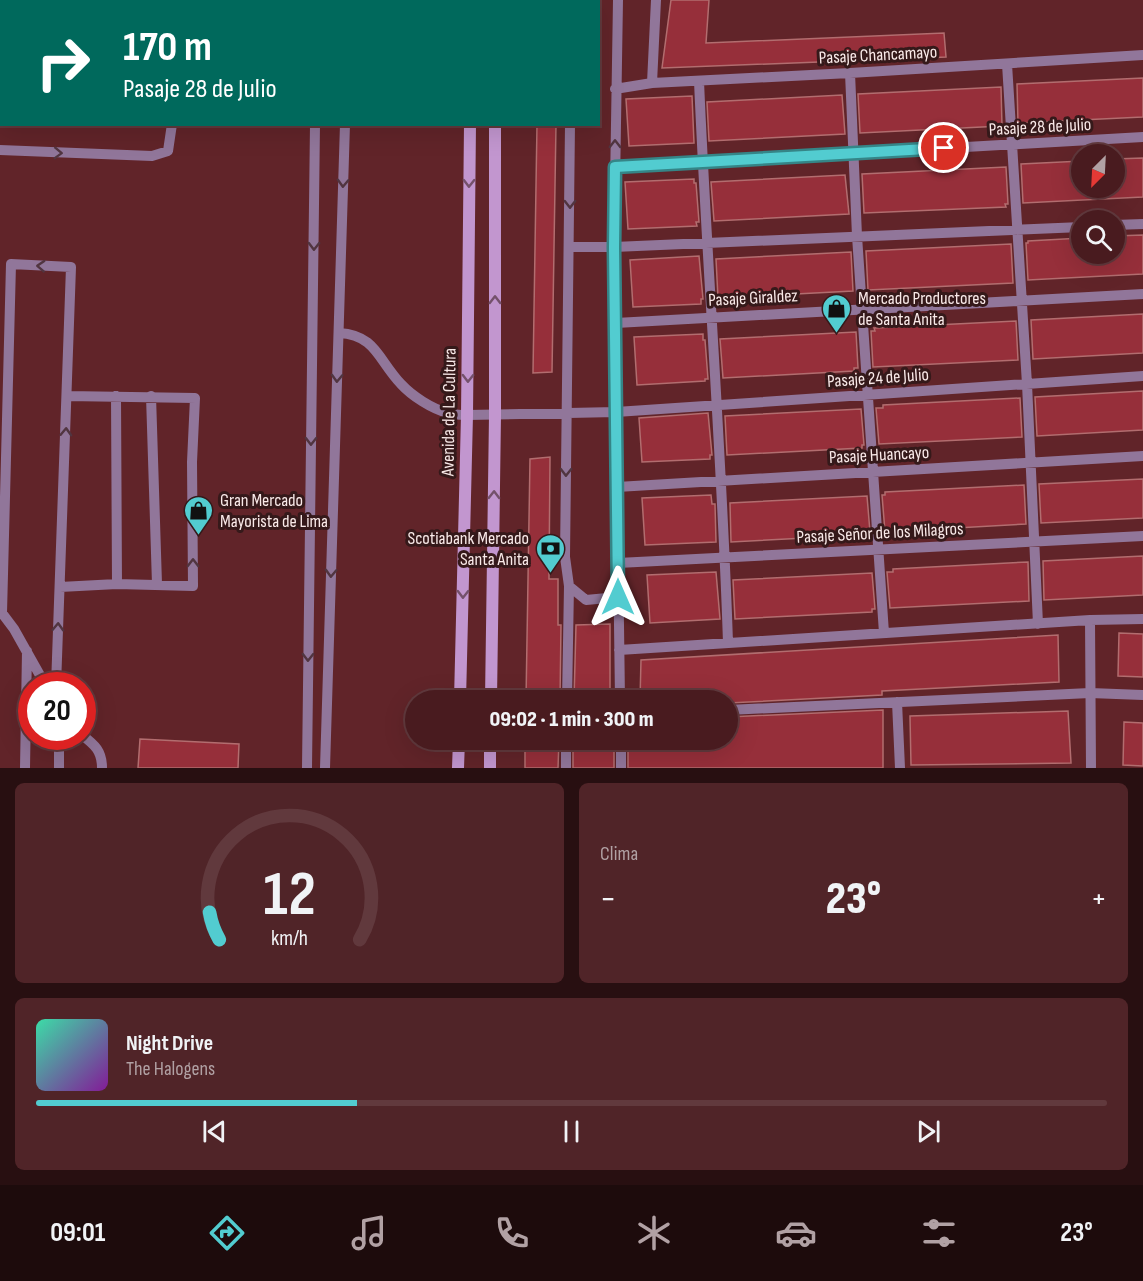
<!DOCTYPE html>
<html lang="es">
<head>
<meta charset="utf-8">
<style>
	:root { --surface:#491b1f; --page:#502428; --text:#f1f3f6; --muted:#b1a1a4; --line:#61393d; --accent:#52ccd0 }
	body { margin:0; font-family:"Sofia Sans Condensed",sans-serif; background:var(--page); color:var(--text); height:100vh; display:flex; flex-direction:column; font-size:22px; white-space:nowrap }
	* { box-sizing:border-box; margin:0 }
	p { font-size:20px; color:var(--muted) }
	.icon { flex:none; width:33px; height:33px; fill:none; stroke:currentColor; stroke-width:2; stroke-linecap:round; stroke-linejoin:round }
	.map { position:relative; height:768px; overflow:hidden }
	.details { display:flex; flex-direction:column; gap:15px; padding:15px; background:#280f11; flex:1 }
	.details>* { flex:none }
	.banner { position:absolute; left:0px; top:0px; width:600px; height:126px; box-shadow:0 6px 24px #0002,0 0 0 2px var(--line); background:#00695c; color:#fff; overflow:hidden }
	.needle { width:39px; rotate:204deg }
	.tools { position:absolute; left:1071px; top:144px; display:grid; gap:12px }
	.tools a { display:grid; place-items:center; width:54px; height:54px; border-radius:50%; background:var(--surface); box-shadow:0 6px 24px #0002,0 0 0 2px var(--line); font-size:30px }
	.speed { position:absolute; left:18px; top:672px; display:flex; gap:12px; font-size:30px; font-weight:700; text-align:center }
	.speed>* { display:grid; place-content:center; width:78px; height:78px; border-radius:50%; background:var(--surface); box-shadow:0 6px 24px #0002,0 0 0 2px var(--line); line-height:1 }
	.speed .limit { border:9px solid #d22; background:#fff; color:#111 }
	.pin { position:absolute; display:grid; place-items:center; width:51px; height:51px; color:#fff; margin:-26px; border:3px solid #fff; border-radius:50%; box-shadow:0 2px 6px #0007 }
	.me { position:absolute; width:66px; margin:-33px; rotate:0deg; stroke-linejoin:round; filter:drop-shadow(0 0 4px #0008) }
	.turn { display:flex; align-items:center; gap:21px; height:126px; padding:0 24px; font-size:27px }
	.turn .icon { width:78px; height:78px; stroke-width:2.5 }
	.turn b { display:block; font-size:42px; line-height:51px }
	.big { font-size:45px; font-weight:800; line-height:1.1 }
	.details .card { flex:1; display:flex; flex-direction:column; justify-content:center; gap:9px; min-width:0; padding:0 21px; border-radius:9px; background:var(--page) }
	.details .dial { align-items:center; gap:0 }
	.dial svg { height:156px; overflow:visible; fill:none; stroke:var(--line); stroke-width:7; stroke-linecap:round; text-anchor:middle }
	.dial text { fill:var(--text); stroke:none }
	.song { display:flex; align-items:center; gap:18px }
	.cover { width:72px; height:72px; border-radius:9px; background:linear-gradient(135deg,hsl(160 70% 55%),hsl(290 70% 35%)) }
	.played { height:6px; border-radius:3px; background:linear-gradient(90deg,var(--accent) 30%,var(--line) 30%) }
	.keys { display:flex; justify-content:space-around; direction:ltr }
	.heat { display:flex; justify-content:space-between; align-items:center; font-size:33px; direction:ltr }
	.details .tiles { flex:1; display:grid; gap:15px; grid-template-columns:1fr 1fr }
	.card:last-child { grid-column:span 2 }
	.trip { position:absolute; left:405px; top:690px; width:333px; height:60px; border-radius:30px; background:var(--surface); box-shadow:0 6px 24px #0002,0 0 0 2px var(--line); font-weight:800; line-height:60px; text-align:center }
	.tab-bar { display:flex; height:96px; justify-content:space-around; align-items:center; background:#1d0b0c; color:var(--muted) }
	.tab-bar .icon { width:42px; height:42px }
	.tab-bar .selected { color:var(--accent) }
	.tab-bar b { font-size:27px; color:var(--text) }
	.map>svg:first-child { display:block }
</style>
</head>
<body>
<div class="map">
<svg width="1143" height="768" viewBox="0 0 1143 768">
	<rect width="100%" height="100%" fill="#612429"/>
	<path fill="#962f3a" stroke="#b26d6f" stroke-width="1.5" d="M671,0H709L706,43L944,33L946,57L662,68Z
		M1143,78V117L1018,123L1017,84Z
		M1001,87L1002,126L860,133L858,94Z
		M842,95L845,134L709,141L707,102Z
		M692,96L694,143L629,146L626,99Z
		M537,124H556L552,372L533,373Z
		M1143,158V197L1023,203L1021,164L1082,161V188H1114V159Z
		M1006,167L1008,204H1005L1006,207L864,213L862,174Z
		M845,175L849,214L714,221L711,182Z
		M694,179V183H696L699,222H696L697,226L628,229L625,182Z
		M1143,235V274L1028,280L1026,243H1028V241L1082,238V254H1114V236Z
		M1011,244L1013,283L868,290L866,251Z
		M851,252L853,291L718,298L716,259Z
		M699,256L703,299H701V304L633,307L630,260Z
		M1143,314V353L1033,359L1031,320Z
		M1016,321L1018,360L873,367L871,331H875L874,328Z
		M856,332L858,368H854V371L723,378L720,339Z
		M703,334V340H705L708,379H705V381L637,385L634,337Z
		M1143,391V430L1037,436L1035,397Z
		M1020,398L1022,437L879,444L876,408H883V405Z
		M861,409L864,445H862V448L727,455L725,416Z
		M708,413L712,455H710V459L642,462L639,418Z
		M550,457L549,579H558V625H561L560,700H526L530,459Z
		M1143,479V518L1041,523L1039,484Z
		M1024,485L1026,524L885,532L882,495H885V492Z
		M711,495L712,504H715L716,542L645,545L642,498Z
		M867,496L870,532L864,533V535L731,542L730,503Z
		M1143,556V595L1044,600L1043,561Z
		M1028,562L1029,601L890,608L887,572H893V569Z
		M716,572L720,619L650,623L647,575Z
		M872,573L875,609H872V612L735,619L733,580Z
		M610,624V700H574L576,625Z
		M1119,633L1143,634V677L1118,676Z
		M1058,635L1059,682L882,691V695L728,703V698L640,700L641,660Z
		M883,710V768H628V740H728V717Z
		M1068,711L1071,763L911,765L910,716Z
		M1124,722L1143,723V766L1123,765Z
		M140,739L239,744L238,768H138Z
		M525,740H559L558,768H525Z
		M573,740H614V768H573Z"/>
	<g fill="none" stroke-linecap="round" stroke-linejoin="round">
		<path stroke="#91769a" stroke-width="10" d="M618,0L614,247L620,700
			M177,2V0
			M317,2V0
			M349,2V0
			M570,2V0
			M1007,64L1027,384L1038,624
			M850,73L857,236L884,633
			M699,81C707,268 722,456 728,643
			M652,83L656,0
			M615,89L652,83L850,73L1143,55
			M0,150L152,156L168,151L172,124
			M615,167L1143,137
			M1114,225L1143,224
			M570,247H614L1082,227
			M616,323L1143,294
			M339,333C376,335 378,360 401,384C412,396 432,409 448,413C454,415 461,415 467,415L616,412L1143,376
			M116,396L117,584
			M151,396L157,584
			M617,487L1143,456
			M618,563L1143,536
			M569,586L586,600L618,597
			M60,587L117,584L193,586L192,462L195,398L67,396
			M0,613H2L14,629L46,686
			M2,613L11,264L71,267L56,686
			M1090,620L1091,768
			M619,650L1090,620L1143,619
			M567,700L569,586L565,557L570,124
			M897,702L900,768
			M728,710L1090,693L1143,695
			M82,735C95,745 102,751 102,768
			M59,736V768
			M621,740V768
			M25,768L27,651
			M307,768L315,124
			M325,768L345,124
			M566,768V740"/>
		<path stroke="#c296cf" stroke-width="12" d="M495,0V2
			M471,2V0
			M460,700L467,415L470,124
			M491,700L495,415V124
			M458,768L459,740
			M490,768V740"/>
	</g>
	<defs><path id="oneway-chevron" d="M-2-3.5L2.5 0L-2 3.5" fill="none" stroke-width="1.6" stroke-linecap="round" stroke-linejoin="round" transform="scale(1.5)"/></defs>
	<g stroke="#513540">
		<use href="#oneway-chevron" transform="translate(615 144) rotate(-90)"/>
		<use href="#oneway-chevron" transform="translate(58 153) rotate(2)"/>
		<use href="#oneway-chevron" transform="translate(343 183) rotate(92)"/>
		<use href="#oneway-chevron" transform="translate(570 204) rotate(90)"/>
		<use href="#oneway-chevron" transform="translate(314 246) rotate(91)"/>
		<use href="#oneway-chevron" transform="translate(41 266) rotate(-177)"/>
		<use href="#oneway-chevron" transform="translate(337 378) rotate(92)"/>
		<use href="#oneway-chevron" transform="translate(66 432) rotate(-88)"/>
		<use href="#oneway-chevron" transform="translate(311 441) rotate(91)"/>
		<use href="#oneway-chevron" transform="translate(566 472) rotate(91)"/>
		<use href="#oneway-chevron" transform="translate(193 563) rotate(-90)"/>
		<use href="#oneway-chevron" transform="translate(331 573) rotate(92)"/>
		<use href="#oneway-chevron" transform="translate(58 627) rotate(-88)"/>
		<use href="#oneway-chevron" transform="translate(308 657) rotate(91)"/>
	</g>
	<g stroke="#74516b">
		<use href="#oneway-chevron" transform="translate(469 183) rotate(91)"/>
		<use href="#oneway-chevron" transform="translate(495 300) rotate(-90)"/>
		<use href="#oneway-chevron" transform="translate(468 378) rotate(91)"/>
		<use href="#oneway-chevron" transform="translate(494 495) rotate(-89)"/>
		<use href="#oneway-chevron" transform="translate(463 594) rotate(91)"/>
	</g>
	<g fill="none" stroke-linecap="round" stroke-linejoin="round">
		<defs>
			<path id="route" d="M618,597L614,247L615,167L944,148"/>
		</defs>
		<use href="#route" stroke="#358587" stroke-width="15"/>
		<use href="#route" stroke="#52ccd0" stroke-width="10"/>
	</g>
	<defs>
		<symbol id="shop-pin" viewBox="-11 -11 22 30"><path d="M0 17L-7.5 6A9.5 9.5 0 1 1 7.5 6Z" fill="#52ccd0" stroke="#35191a"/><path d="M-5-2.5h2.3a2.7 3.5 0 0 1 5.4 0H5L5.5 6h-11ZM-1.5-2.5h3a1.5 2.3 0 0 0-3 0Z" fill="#111"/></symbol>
		<symbol id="bank-pin" viewBox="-11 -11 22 30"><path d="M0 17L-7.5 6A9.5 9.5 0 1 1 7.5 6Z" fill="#52ccd0" stroke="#35191a"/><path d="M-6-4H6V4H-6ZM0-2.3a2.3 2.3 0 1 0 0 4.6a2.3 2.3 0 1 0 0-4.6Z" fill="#111"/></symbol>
	</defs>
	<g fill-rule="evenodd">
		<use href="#shop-pin" x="820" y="292" width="33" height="45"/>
		<use href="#shop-pin" x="182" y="494" width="33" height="45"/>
		<use href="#bank-pin" x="534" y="532" width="33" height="45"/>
	</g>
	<g text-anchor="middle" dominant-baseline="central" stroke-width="6" stroke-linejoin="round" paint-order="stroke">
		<g font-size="18" fill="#faeae9" stroke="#35191a">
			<text transform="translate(878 55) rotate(-3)">Pasaje Chancamayo</text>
			<text transform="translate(1040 127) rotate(-3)">Pasaje 28 de Julio</text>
			<text transform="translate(753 298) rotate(-3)">Pasaje Giraldez</text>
			<text transform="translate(878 378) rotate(-4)">Pasaje 24 de Julio</text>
			<text transform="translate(449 412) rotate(-89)">Avenida de La Cultura</text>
			<text transform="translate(879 455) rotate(-3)">Pasaje Huancayo</text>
			<text transform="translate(880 533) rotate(-3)">Pasaje Señor de los Milagros</text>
		</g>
		<g font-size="18" fill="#faeae9" stroke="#35191a" text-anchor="start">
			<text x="858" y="298">Mercado Productores<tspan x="858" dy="21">de Santa Anita</tspan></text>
			<text x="220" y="500">Gran Mercado<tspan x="220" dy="21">Mayorista de Lima</tspan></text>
			<text x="529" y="538" text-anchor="end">Scotiabank Mercado<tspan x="529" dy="21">Santa Anita</tspan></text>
		</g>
	</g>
</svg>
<div class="tools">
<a><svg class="needle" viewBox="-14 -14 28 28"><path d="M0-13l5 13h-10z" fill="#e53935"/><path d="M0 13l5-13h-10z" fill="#b1a1a4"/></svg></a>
<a><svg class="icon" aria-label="search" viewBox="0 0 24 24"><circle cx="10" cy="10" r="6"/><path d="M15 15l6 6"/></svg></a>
</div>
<div class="speed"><div class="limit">20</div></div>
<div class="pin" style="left:944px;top:148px;background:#d93025"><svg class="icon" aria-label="arrive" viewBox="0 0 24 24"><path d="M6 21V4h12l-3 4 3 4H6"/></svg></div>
<svg class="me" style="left:618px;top:597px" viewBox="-20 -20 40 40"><path d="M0-17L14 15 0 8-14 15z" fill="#52ccd0" stroke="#fff" stroke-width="4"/></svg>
<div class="trip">09:02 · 1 min · 300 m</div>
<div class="banner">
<div class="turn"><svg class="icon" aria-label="right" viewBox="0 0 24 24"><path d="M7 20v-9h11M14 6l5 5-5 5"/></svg><div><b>170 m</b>Pasaje 28 de Julio</div></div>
</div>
</div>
<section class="details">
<div class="tiles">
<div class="card dial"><svg viewBox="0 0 100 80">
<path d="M14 69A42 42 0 1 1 86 69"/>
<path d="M14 69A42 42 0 0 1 9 55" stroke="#52ccd0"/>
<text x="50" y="56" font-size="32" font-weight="700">12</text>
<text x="50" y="72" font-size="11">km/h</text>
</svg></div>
<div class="card"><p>Clima</p>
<div class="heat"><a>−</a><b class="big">23°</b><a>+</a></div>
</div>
<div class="card">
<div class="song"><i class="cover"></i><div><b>Night Drive</b><p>The Halogens</p></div></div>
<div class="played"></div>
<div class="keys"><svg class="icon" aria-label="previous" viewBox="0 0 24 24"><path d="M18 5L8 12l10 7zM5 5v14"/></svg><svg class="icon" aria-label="pause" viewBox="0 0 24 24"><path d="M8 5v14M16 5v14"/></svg><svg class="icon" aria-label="next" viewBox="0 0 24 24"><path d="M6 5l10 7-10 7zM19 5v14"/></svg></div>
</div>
</div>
</section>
<nav class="tab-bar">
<b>09:01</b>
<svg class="icon selected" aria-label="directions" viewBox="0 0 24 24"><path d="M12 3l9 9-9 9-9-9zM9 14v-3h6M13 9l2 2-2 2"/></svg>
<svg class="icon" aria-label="music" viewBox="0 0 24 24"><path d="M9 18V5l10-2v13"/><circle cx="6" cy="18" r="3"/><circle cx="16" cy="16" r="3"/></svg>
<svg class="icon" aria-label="phone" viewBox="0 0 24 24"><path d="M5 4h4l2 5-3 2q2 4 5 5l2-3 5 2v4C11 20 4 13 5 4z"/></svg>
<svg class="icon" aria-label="climate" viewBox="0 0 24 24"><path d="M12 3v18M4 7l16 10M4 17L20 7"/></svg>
<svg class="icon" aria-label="car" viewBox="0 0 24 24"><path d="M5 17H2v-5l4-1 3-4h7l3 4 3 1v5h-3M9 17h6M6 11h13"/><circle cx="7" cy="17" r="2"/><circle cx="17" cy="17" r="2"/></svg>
<svg class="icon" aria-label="filters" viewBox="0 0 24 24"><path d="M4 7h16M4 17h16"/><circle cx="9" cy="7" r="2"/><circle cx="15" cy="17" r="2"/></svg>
<b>23°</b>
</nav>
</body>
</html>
